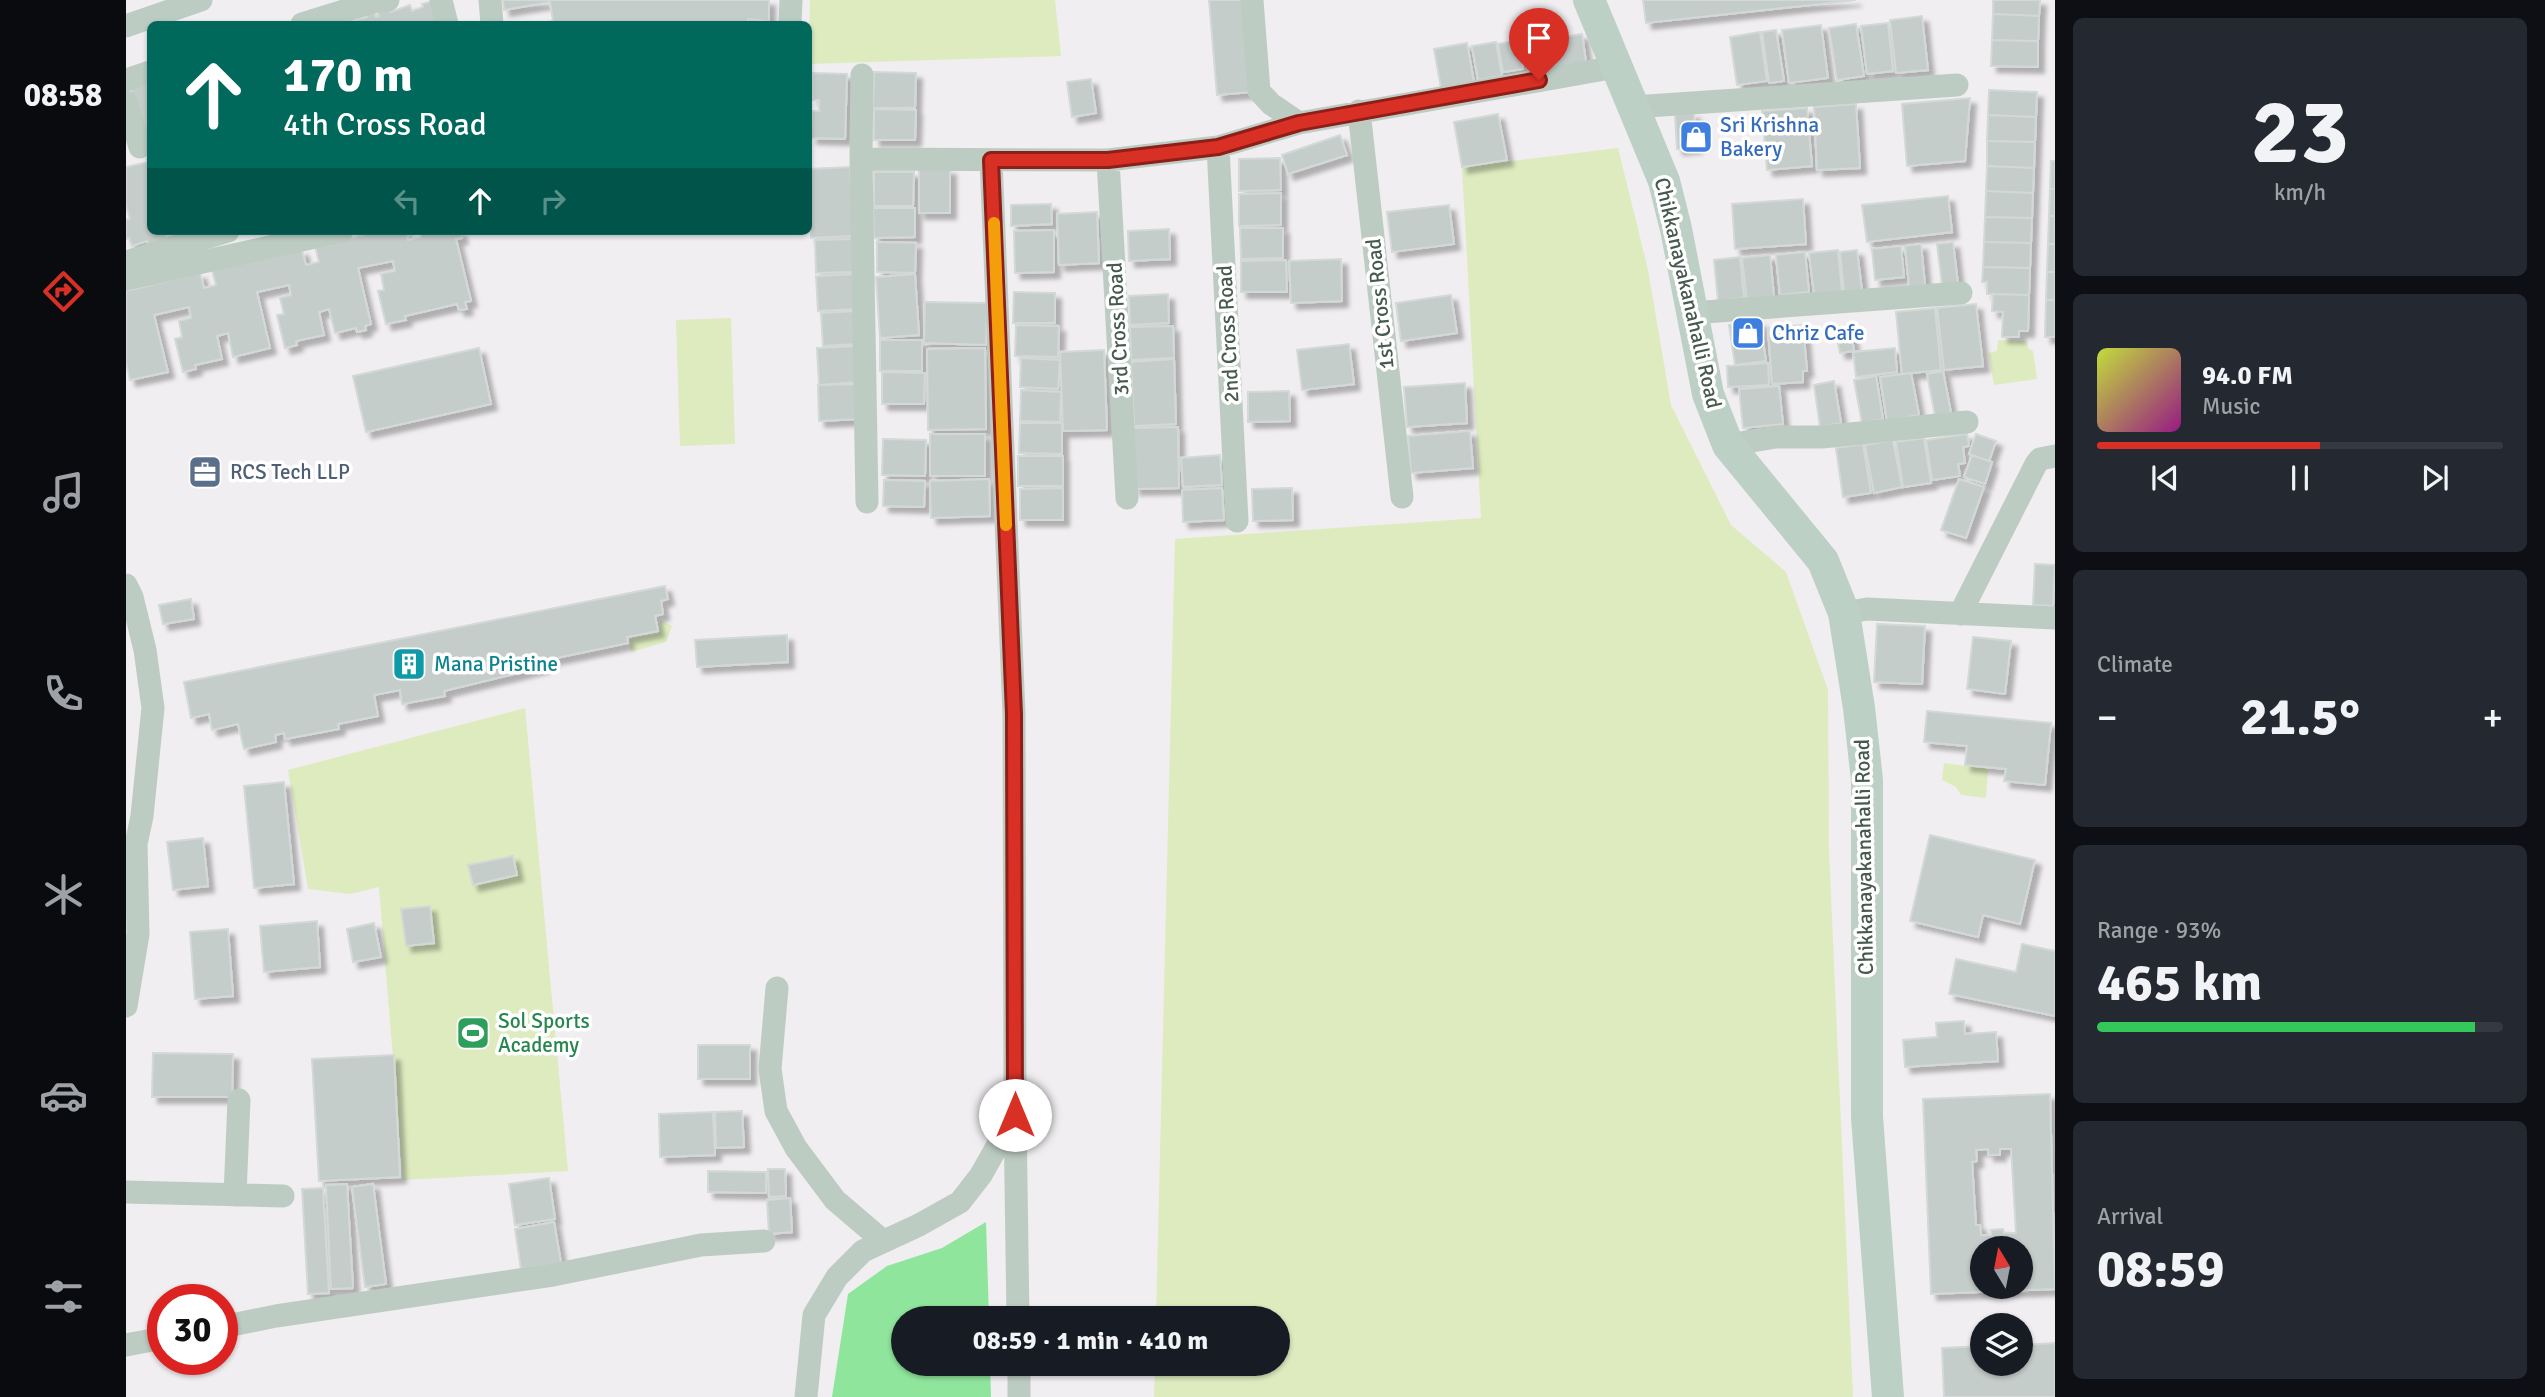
<!DOCTYPE html>
<html lang="en">
<head>
<meta charset="utf-8">
<style>
	:root { --surface:#171b24; --page:#242831; --text:#f1f3f6; --muted:#9ea1a6; --line:#363941; --accent:#d93025 }
	body { margin:0; font-family:Signika,sans-serif; background:var(--page); color:var(--text); height:100vh; display:flex; flex-direction:column; font-size:26px; white-space:nowrap }
	* { box-sizing:border-box; margin:0 }
	p { font-size:23px; color:var(--muted) }
	.icon { flex:none; width:38px; height:38px; fill:none; stroke:currentColor; stroke-width:2; stroke-linecap:round; stroke-linejoin:round }
	.map { position:relative; flex:1; overflow:hidden }
	.side { display:flex; flex-direction:column; gap:18px; padding:18px; background:#0d0f14; width:490px }
	.side>* { flex:none }
	.top-card { position:absolute; left:21px; top:21px; width:665px; height:214px; border-radius:10px; box-shadow:0 2px 5px #0004; background:#00695c; color:#fff; overflow:hidden }
	.needle { width:46px; rotate:350deg }
	.controls { position:absolute; left:1844px; top:1236px; display:grid; gap:14px }
	.controls a { display:grid; place-items:center; width:63px; height:63px; border-radius:50%; background:var(--surface); box-shadow:0 2px 5px #0004; font-size:35px }
	.speed { position:absolute; left:21px; top:1284px; display:flex; gap:14px; font-size:35px; font-weight:700; text-align:center }
	.speed>* { display:grid; place-content:center; width:91px; height:91px; border-radius:50%; background:var(--surface); box-shadow:0 2px 5px #0004; line-height:1 }
	.speed .limit { border:10px solid #d22; background:#fff; color:#111 }
	.pin { position:absolute; display:grid; place-items:center; width:60px; height:60px; color:#fff; margin:-72px -30px; border-radius:50% 50% 50% 0; rotate:-45deg; box-shadow:0 0 7px #0007 }
	.pin .icon { rotate:45deg }
	.me { position:absolute; width:77px; margin:-38px; rotate:0deg; stroke-linejoin:round; filter:drop-shadow(0 0 5px #0008) }
	.turn { display:flex; align-items:center; gap:24px; height:147px; padding:0 21px; font-size:32px }
	.turn .icon { width:91px; height:91px; stroke-width:2.5 }
	.turn b { display:block; font-size:49px; line-height:60px }
	.lanes { display:flex; align-items:center; height:66px; padding:0 21px; background:#0003; justify-content:center; gap:35px; direction:ltr }
	.lanes .off { opacity:.35 }
	.big { font-size:52px; font-weight:700; line-height:1.1 }
	.side .tile { flex:1; display:flex; flex-direction:column; justify-content:center; gap:10px; min-width:0; padding:0 24px; border-radius:10px; background:var(--page) }
	.side .dial { align-items:center; gap:0 }
	.dial b { font-size:91px; line-height:1 }
	.song { display:flex; align-items:center; gap:21px }
	.cover { width:84px; height:84px; border-radius:10px; background:linear-gradient(135deg,hsl(70 70% 55%),hsl(310 70% 35%)) }
	.played { height:7px; border-radius:4px; background:linear-gradient(90deg,var(--accent) 55%,var(--line) 55%) }
	.keys { display:flex; justify-content:space-around; direction:ltr }
	.heat { display:flex; justify-content:space-between; align-items:center; font-size:38px; direction:ltr }
	.charge { height:10px; border-radius:5px; background:linear-gradient(90deg,#34c759 93%,var(--line) 0) }
	.trip { position:absolute; left:765px; top:1306px; width:399px; height:70px; border-radius:35px; background:var(--surface); box-shadow:0 2px 5px #0004; font-weight:700; line-height:70px; text-align:center }
	main { display:flex; flex:1; min-height:0 }
	.dock { display:flex; flex-direction:column; width:126px; justify-content:space-around; align-items:center; background:#090b0e; color:var(--muted) }
	.dock .icon { width:49px; height:49px }
	.dock .current { color:var(--accent) }
	.dock b { font-size:32px; color:var(--text) }
	.map>svg:first-child { display:block }
</style>
</head>
<body>
<main>
<nav class="dock">
<b>08:58</b>
<svg class="icon current" aria-label="directions" viewBox="0 0 24 24"><path d="M12 3l9 9-9 9-9-9zM9 14v-3h6M13 9l2 2-2 2"/></svg>
<svg class="icon" aria-label="music" viewBox="0 0 24 24"><path d="M9 18V5l10-2v13"/><circle cx="6" cy="18" r="3"/><circle cx="16" cy="16" r="3"/></svg>
<svg class="icon" aria-label="phone" viewBox="0 0 24 24"><path d="M5 4h4l2 5-3 2q2 4 5 5l2-3 5 2v4C11 20 4 13 5 4z"/></svg>
<svg class="icon" aria-label="climate" viewBox="0 0 24 24"><path d="M12 3v18M4 7l16 10M4 17L20 7"/></svg>
<svg class="icon" aria-label="car" viewBox="0 0 24 24"><path d="M5 17H2v-5l4-1 3-4h7l3 4 3 1v5h-3M9 17h6M6 11h13"/><circle cx="7" cy="17" r="2"/><circle cx="17" cy="17" r="2"/></svg>
<svg class="icon" aria-label="filters" viewBox="0 0 24 24"><path d="M4 7h16M4 17h16"/><circle cx="9" cy="7" r="2"/><circle cx="15" cy="17" r="2"/></svg>
</nav>
<div class="map">
<svg width="1929" height="1397" viewBox="0 0 1929 1397">
	<defs>
		<filter id="shadow"><feDropShadow dx="6" dy="6" stdDeviation="2" flood-color="#0004"/></filter>
	</defs>
	<rect width="100%" height="100%" fill="#f0eef0"/>
	<path fill="#ddebbf" d="M684,0H929L935,56L683,64Z
		M1492,148L1522,270L1545,405L1605,525L1660,572L1702,690L1703,850L1727,1397H1028L1029,1363H1152V1318H1030L1049,539L1355,518L1336,167Z
		M605,318L609,444L554,446L550,320Z
		M1872,340L1901,341L1902,348L1907,351L1911,379L1868,385L1862,353L1871,351Z
		M534,620L546,626L540,642L505,652L503,639L533,633Z
		M399,708L442,1171L277,1180L253,887L224,894L182,889L162,770Z
		M1818,763L1862,769L1860,798L1835,795L1830,787L1816,780Z"/>
	<path fill="#8fe59b" d="M860,1222L863,1318H777V1363H864L865,1397H706L722,1294L761,1266L816,1248Z"/>
	<path fill="#c5cdca" stroke="#d2d9d7" stroke-width="2" fill-rule="evenodd" filter="url(#shadow)" d="M377,0H643V21L622,19V24H407L427,21L424,2L378,10Z
		M1083,0H1117L1125,92L1091,95Z
		M1517,0H1730L1520,23Z
		M1867,0H1914L1913,16L1867,14Z
		M307,1L314,24H195L218,18L220,23L241,17L239,11L247,9L250,17L253,16L251,11L263,7L265,12L284,5L286,11L297,7L296,4Z
		M1867,14L1913,16L1912,41L1866,40Z
		M1796,16L1802,70L1770,73L1764,20Z
		M1762,23L1767,71L1741,74L1735,26Z
		M1730,24L1738,76L1711,80L1703,28Z
		M1695,25L1702,78L1663,83L1656,30Z
		M1650,30L1658,81L1643,83L1636,32Z
		M1634,32L1641,81L1611,85L1604,37Z
		M1456,34L1460,62L1404,72L1400,44Z
		M1392,40L1397,69L1377,72L1372,44Z
		M1866,40L1912,41V67L1865,66Z
		M1370,42L1376,76L1352,80L1346,46Z
		M1341,43L1348,82L1315,88L1308,49Z
		M748,72L790,73L789,108H747Z
		M687,73L721,74L719,139L685,138L686,111H693V100H687Z
		M965,79L970,113L946,117L941,82Z
		M24,83V131L15,134L5,89Z
		M1863,90L1911,92L1910,117L1862,115Z
		M1844,98L1839,161L1781,166L1776,104Z
		M1730,104L1734,168L1691,170L1688,107Z
		M1681,108L1686,166L1641,170L1636,111Z
		M748,109L790,110L789,140H748Z
		M1568,113L1570,147L1551,149L1549,115Z
		M1372,114L1381,160L1336,167L1328,122Z
		M1862,115L1910,117L1909,142L1861,141Z
		M1214,135L1221,155L1162,174L1156,155Z
		M1861,141L1909,142L1908,168L1861,166Z
		M24,158V231H55L40,235L42,241L23,246L21,241L6,246L3,238L0,239V220L4,219L0,205V167L22,162L21,159Z
		M1154,158L1155,190L1113,191V159Z
		M1925,161H1929V189H1924Z
		M1861,166L1908,168L1907,193L1860,191Z
		M724,167L727,236L685,238L682,169Z
		M793,169H824V213H793Z
		M748,172H788L787,206H748Z
		M1924,189H1929V216H1923Z
		M1860,191L1907,193L1906,218L1859,217Z
		M1155,193V225L1113,226V194Z
		M1822,196L1826,232L1741,242L1736,205Z
		M1677,199L1680,244L1609,249L1606,204Z
		M925,204L926,224L885,226V205Z
		M1323,205L1328,244L1266,252L1261,212Z
		M747,208H789V237L748,238Z
		M971,212L973,263L933,265L931,214Z
		M1923,216H1929V244H1922Z
		M1859,217L1906,218L1905,243L1858,242Z
		M1114,228H1157V258L1115,259Z
		M1043,229L1044,259L1003,261L1002,231Z
		M928,230V272L889,273L888,231Z
		M237,231H280L282,240L295,237L294,231H334L336,238L330,239L345,301L339,302L341,309L333,310L331,304L279,316L280,320L260,324L252,291L258,290L255,274L269,271L267,261L232,268L245,324L239,326L240,330L231,332L230,328L209,333L203,309L193,312L198,335L170,341L171,345L159,348L151,315L158,314L154,298L165,295L163,285L131,292L144,348L107,357L102,333L91,336L96,359L69,365L70,369L57,372L49,339L56,337L53,321L65,318L63,307L28,315L42,372L4,380L0,362V291L74,273L78,288L90,285L86,270L176,250L180,265L193,262L189,246L238,235Z
		M727,239V272L690,273L689,240Z
		M751,242L790,243L789,273L751,272Z
		M1827,242L1832,284L1816,285L1811,244Z
		M1858,242L1905,243L1904,268L1857,267Z
		M1795,244L1799,285L1783,287L1779,246Z
		M1922,244H1929V272H1921Z
		M1775,246L1778,277L1749,280L1746,249Z
		M1712,250L1716,292L1688,294L1683,253Z
		M1731,250L1736,291L1718,293L1714,252Z
		M1679,252L1683,292L1654,295L1650,255Z
		M1644,255L1648,297L1621,301L1616,258Z
		M1614,257L1618,298L1592,301L1588,260Z
		M1215,259L1216,301L1165,303L1163,261Z
		M1160,260L1161,292H1115V261Z
		M1857,267L1904,268L1903,295L1861,294V282H1856Z
		M1921,272H1929V300H1920Z
		M730,274L732,309L692,311L690,276Z
		M789,274L793,335L754,338L750,277Z
		M888,292L929,293V323H887Z
		M1042,294L1043,323L1004,325L1003,296Z
		M1867,294L1903,295L1902,331H1893V337H1876L1877,312L1866,311Z
		M1325,295L1331,333L1275,341L1270,303Z
		M1920,300H1929V337H1919Z
		M799,302L861,303L860,345L798,343Z
		M1850,304L1857,366L1818,370L1811,308Z
		M1809,308L1815,370L1776,374L1770,312Z
		M730,311L732,344L697,346L695,313Z
		M1634,321L1640,361L1609,365L1603,325Z
		M890,325L933,326L932,357L889,356Z
		M1677,325L1681,371H1677V382L1646,384L1642,328Z
		M1047,326L1048,358L1005,360L1004,327Z
		M1725,331L1728,351L1714,353L1710,334Z
		M754,340H796V371H754Z
		M1223,344L1228,384L1176,390L1171,350Z
		M732,346L734,382L693,385L691,348Z
		M353,348L365,404L240,432L227,376Z
		M859,348L860,429L802,430L801,349Z
		M1769,348L1771,372L1730,377L1727,352Z
		M978,350L981,430L937,431L934,352Z
		M895,358L934,360L932,389L894,387Z
		M1048,359L1050,424L1008,426L1005,362Z
		M1642,363L1643,385L1602,387L1601,366Z
		M1817,371L1825,413L1809,416L1801,374Z
		M756,372L799,373L798,404H756Z
		M1785,373L1793,415L1761,421L1754,377Z
		M1750,376L1757,419L1736,423L1728,380Z
		M1708,381L1715,423L1694,427L1688,385Z
		M1339,383L1341,423L1281,427L1278,387Z
		M732,384L734,419L693,421L692,385Z
		M1653,386L1657,424L1617,428L1613,389Z
		M895,390L935,392L934,422L894,421Z
		M1163,391L1164,421L1122,422V392Z
		M894,423H936V454L893,453Z
		M1052,427L1053,488L1008,489L1007,428Z
		M1344,431L1347,468L1285,473L1282,436Z
		M804,434H859V476H804Z
		M1841,434L1843,446L1837,447L1839,463L1832,464L1834,476L1806,480L1800,440Z
		M1850,434L1870,441L1863,461L1843,454Z
		M1798,438L1805,483L1777,487L1770,442Z
		M757,439L800,440L799,476L756,475Z
		M1767,440L1776,487L1748,493L1739,445Z
		M1737,444L1745,493L1717,497L1710,448Z
		M1094,455L1096,485L1057,487L1055,458Z
		M1846,455L1866,462L1859,484L1838,477Z
		M892,456H937V486H892Z
		M863,479L864,516L805,518L804,481Z
		M1833,479L1858,487L1840,538L1815,530Z
		M758,480L799,481L798,507L757,506Z
		M937,488V520H894V489Z
		M1096,488L1098,520L1057,522L1056,490Z
		M1166,488L1167,520L1127,521L1126,489Z
		M1909,564L1929,565L1927,606L1907,605Z
		M539,586L542,599L535,601L537,614L529,616L532,631L501,637L502,643L416,661L417,667L318,691L319,696L276,704L274,690L248,695L252,716L212,724L213,729L159,739L158,733L149,735L150,742L118,749L112,724L86,730L83,714L65,718L58,682Z
		M65,599L68,619L37,624L33,605Z
		M1751,624L1799,626L1796,684L1748,682Z
		M661,635L662,662L571,667L569,640Z
		M1847,637L1885,641L1879,694L1841,689Z
		M1801,711L1925,723L1919,785L1878,781L1880,769L1839,765L1841,746L1798,742Z
		M158,782L168,884L128,888L118,786Z
		M1804,835L1909,860L1894,924L1857,915L1852,937L1784,921Z
		M77,838L82,886L47,890L41,842Z
		M387,856L391,875L347,885L342,865Z
		M304,906L308,943L280,946L275,909Z
		M191,921L194,967L138,972L134,926Z
		M248,923L255,957L227,962L221,929Z
		M102,929L107,996L69,999L64,932Z
		M1896,944L1929,951V1016L1823,994L1830,959L1890,972Z
		M1838,1021L1839,1034L1870,1032L1872,1061L1779,1067L1777,1040L1811,1037L1810,1023Z
		M572,1045H624V1079H572Z
		M27,1053L107,1054L106,1097H26Z
		M268,1055L274,1177L193,1181L186,1059Z
		M1924,1094L1929,1289L1805,1294L1797,1099ZM1862,1149V1155H1874V1149H1885L1890,1233H1878L1877,1229L1865,1230V1235H1855L1854,1225H1850L1846,1162L1851,1161L1850,1150ZM1857,1248H1895V1286H1857Z
		M616,1111L618,1147L590,1148L589,1112Z
		M587,1112L589,1155L534,1157L533,1114Z
		M642,1169H659L660,1196L643,1197Z
		M582,1171L640,1172V1193L582,1192Z
		M423,1178L429,1219L389,1225L383,1184Z
		M221,1184L227,1288L205,1289L200,1185Z
		M247,1184L260,1284L239,1287L226,1187Z
		M197,1188L203,1293L182,1294L176,1189Z
		M664,1198L666,1232L643,1234L641,1200Z
		M428,1222L435,1263L395,1269L389,1229Z
		M1929,1343V1397H1818L1816,1348L1857,1346V1363H1895V1345Z"/>
	<g fill="none" stroke-linecap="round" stroke-linejoin="round">
		<path stroke="#bdccc3" stroke-width="23" d="M315,0L321,24
			M364,0L366,24
			M1126,0L1133,91L1145,104L1173,123
			M176,24L250,1L262,0
			M664,24L665,0
			M0,26L75,0
			M736,75L735,159L741,502
			M0,80L24,72
			M0,102L14,147
			M1507,107L1831,85
			M1233,111L1276,497
			M1092,147L1111,521
			M735,159L982,160L1092,147L1173,123L1490,67
			M865,160L888,714L889,1115L892,1318
			M982,160L1001,498
			M0,262L102,231
			M0,279L216,231
			M1565,313L1835,293
			M1602,445L1650,437H1696L1841,422
			M0,585L6,597L19,650L27,708L16,816L10,844L12,934L0,1006
			M1718,613L1741,609L1929,618
			M1834,614L1910,464L1914,459L1929,456
			M651,988L644,1069L650,1111L670,1148L709,1200L757,1241
			M0,1192L157,1196
			M109,1195L113,1100
			M96,1327L150,1316L427,1275L575,1245L638,1241
			M0,1345L37,1338
			M893,1363V1397
			M680,1397L688,1315L711,1277L737,1251L793,1225L834,1202L855,1175L887,1118"/>
		<path stroke="#bdd0c5" stroke-width="32" d="M1463,0L1538,181L1550,229L1582,394L1602,445L1697,561L1718,613L1733,708L1741,780V1117L1762,1397"/>
	</g>
	<g fill="none" stroke-linecap="round" stroke-linejoin="round">
		<defs>
			<path id="route" d="M889,1115L888,714L865,160H982L1092,147L1173,123L1413,80"/>
		</defs>
		<use href="#route" stroke="#8d1f18" stroke-width="18"/>
		<use href="#route" stroke="#d93025" stroke-width="12"/>
		<path stroke="#f59e0b" stroke-width="12" d="M868,223L880,525"/>
	</g>
	<defs>
		<symbol id="shop-square" viewBox="-11 -11 22 22"><rect x="-9" y="-9" width="18" height="18" rx="4" fill="#3f7fe0" stroke="#fff"/><path d="M-5-2.5h2.3a2.7 3.5 0 0 1 5.4 0H5L5.5 6h-11ZM-1.5-2.5h3a1.5 2.3 0 0 0-3 0Z" fill="#fff"/></symbol>
		<symbol id="office-square" viewBox="-11 -11 22 22"><rect x="-9" y="-9" width="18" height="18" rx="4" fill="#5c6f8a" stroke="#fff"/><path d="M-6-3h4V-5.5h4V-3h4V5H-6ZM-1-4.5V-3h2v-1.5ZM-6 0V1H6V0Z" fill="#fff"/></symbol>
		<symbol id="building-square" viewBox="-11 -11 22 22"><rect x="-9" y="-9" width="18" height="18" rx="4" fill="#0f9aa8" stroke="#fff"/><path d="M-4-6H4V6H1V3H-1V6H-4ZM-2.5-4.3h1.7v1.8h-1.7ZM.8-4.3h1.7v1.8H.8ZM-2.5-1h1.7V.8h-1.7ZM.8-1h1.7V.8H.8Z" fill="#fff"/></symbol>
		<symbol id="stadium-square" viewBox="-11 -11 22 22"><rect x="-9" y="-9" width="18" height="18" rx="4" fill="#2e9e5b" stroke="#fff"/><path d="M0-5a6.5 5 0 1 0 0 10a6.5 5 0 1 0 0-10ZM-3.5-1.8h7v3.6h-7Z" fill="#fff"/></symbol>
	</defs>
	<g fill-rule="evenodd">
		<use href="#shop-square" x="1551" y="118" width="38" height="38"/>
		<use href="#shop-square" x="1603" y="314" width="38" height="38"/>
		<use href="#office-square" x="60" y="453" width="38" height="38"/>
		<use href="#building-square" x="264" y="645" width="38" height="38"/>
		<use href="#stadium-square" x="328" y="1014" width="38" height="38"/>
	</g>
	<g text-anchor="middle" dominant-baseline="central" stroke-width="7" stroke-linejoin="round" paint-order="stroke">
		<g font-size="21" fill="#366cbe" stroke="#fff" text-anchor="start">
			<text x="1594" y="125">Sri Krishna<tspan x="1594" dy="24">Bakery</tspan></text>
			<text x="1646" y="333">Chriz Cafe</text>
		</g>
		<g font-size="21" fill="#475a4f" stroke="#fff">
			<text transform="translate(1562 293) rotate(77)">Chikkanayakanahalli Road</text>
			<text transform="translate(1254 304) rotate(-96)">1st Cross Road</text>
			<text transform="translate(992 329) rotate(-93)">3rd Cross Road</text>
			<text transform="translate(1102 334) rotate(-93)">2nd Cross Road</text>
			<text transform="translate(1738 857) rotate(-91)">Chikkanayakanahalli Road</text>
		</g>
		<g font-size="21" fill="#4e5e75" stroke="#fff" text-anchor="start">
			<text x="104" y="472">RCS Tech LLP</text>
		</g>
		<g font-size="21" fill="#0d838f" stroke="#fff" text-anchor="start">
			<text x="308" y="664">Mana Pristine</text>
		</g>
		<g font-size="21" fill="#27864d" stroke="#fff" text-anchor="start">
			<text x="372" y="1021">Sol Sports<tspan x="372" dy="24">Academy</tspan></text>
		</g>
	</g>
</svg>
<div class="controls">
<a><svg class="needle" viewBox="-14 -14 28 28"><path d="M0-13l5 13h-10z" fill="#e53935"/><path d="M0 13l5-13h-10z" fill="#9ea1a6"/></svg></a>
<a><svg class="icon" aria-label="layers" viewBox="0 0 24 24"><path d="M12 4l9 5-9 5-9-5zM3 14l9 5 9-5"/></svg></a>
</div>
<div class="speed"><div class="limit">30</div></div>
<div class="pin" style="left:1413px;top:80px;background:#d93025"><svg class="icon" aria-label="arrive" viewBox="0 0 24 24"><path d="M6 21V4h12l-3 4 3 4H6"/></svg></div>
<svg class="me" style="left:889px;top:1115px" viewBox="-20 -20 40 40"><circle r="19" fill="#fff"/><path d="M0-13L10 11 0 6-10 11z" fill="#d93025"/></svg>
<div class="trip">08:59 · 1 min · 410 m</div>
<div class="top-card">
<div class="turn"><svg class="icon" aria-label="ahead" viewBox="0 0 24 24"><path d="M12 20V5M6 11l6-6 6 6"/></svg><div><b>170 m</b>4th Cross Road</div></div>
<div class="lanes"><svg class="icon off" aria-label="left" viewBox="0 0 24 24"><path d="M17 20v-9H6M10 6l-5 5 5 5"/></svg><svg class="icon" aria-label="ahead" viewBox="0 0 24 24"><path d="M12 20V5M6 11l6-6 6 6"/></svg><svg class="icon off" aria-label="right" viewBox="0 0 24 24"><path d="M7 20v-9h11M14 6l5 5-5 5"/></svg></div>
</div>
</div>
<section class="side">
<div class="tile dial"><b>23</b><p>km/h</p></div>
<div class="tile">
<div class="song"><i class="cover"></i><div><b>94.0 FM</b><p>Music</p></div></div>
<div class="played"></div>
<div class="keys"><svg class="icon" aria-label="previous" viewBox="0 0 24 24"><path d="M18 5L8 12l10 7zM5 5v14"/></svg><svg class="icon" aria-label="pause" viewBox="0 0 24 24"><path d="M8 5v14M16 5v14"/></svg><svg class="icon" aria-label="next" viewBox="0 0 24 24"><path d="M6 5l10 7-10 7zM19 5v14"/></svg></div>
</div>
<div class="tile"><p>Climate</p>
<div class="heat"><a>−</a><b class="big">21.5°</b><a>+</a></div>
</div>
<div class="tile"><p>Range · 93%</p><b class="big">465 km</b><div class="charge"></div></div>
<div class="tile"><p>Arrival</p><b class="big">08:59</b></div>
</section>
</main>
</body>
</html>
